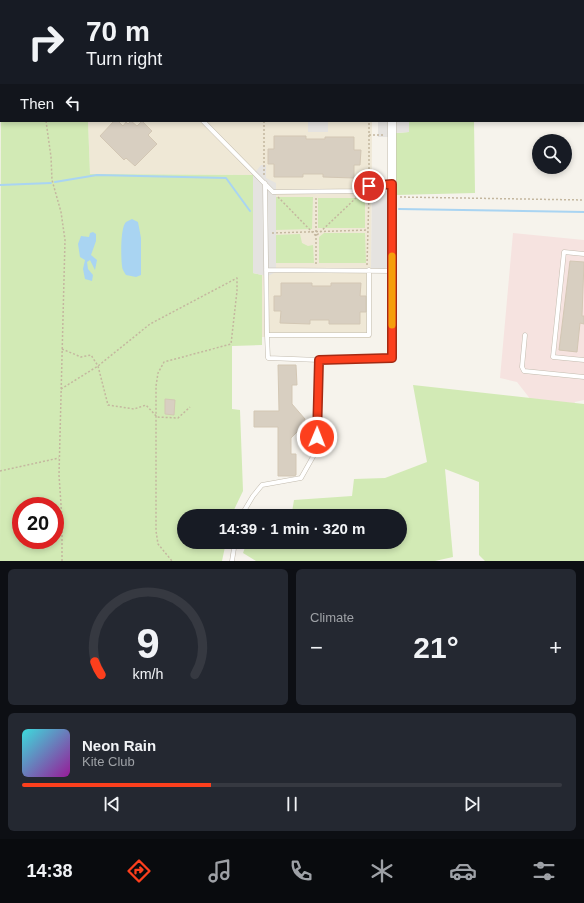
<!DOCTYPE html>
<html lang="en">
<head>
<meta charset="utf-8">
<style>
	:root { --surface:#171b24; --page:#242831; --text:#f1f3f6; --muted:#9ea1a6; --line:#363941; --accent:#fc3f1d }
	body { margin:0; font-family:Arial,sans-serif; background:var(--page); color:var(--text); height:100vh; display:flex; flex-direction:column; font-size:15px; white-space:nowrap }
	* { box-sizing:border-box; margin:0 }
	p { font-size:13px; color:var(--muted) }
	.icon { flex:none; width:22px; height:22px; fill:none; stroke:currentColor; stroke-width:2; stroke-linecap:round; stroke-linejoin:round }
	.map { position:relative; height:561px; overflow:hidden }
	.panel { display:flex; flex-direction:column; gap:8px; padding:8px; background:#0d0f14; flex:1 }
	.panel>* { flex:none }
	.banner { position:absolute; left:0px; top:0px; width:584px; height:122px; box-shadow:0 2px 6px #0003; background:#171b24; color:var(--text); overflow:hidden }
	.fabs { position:absolute; left:532px; top:134px; display:grid; gap:8px }
	.fabs a { display:grid; place-items:center; width:40px; height:40px; border-radius:50%; background:var(--surface); box-shadow:0 2px 6px #0003; font-size:20px }
	.speed { position:absolute; left:12px; top:497px; display:flex; gap:8px; font-size:20px; font-weight:700; text-align:center }
	.speed>* { display:grid; place-content:center; width:52px; height:52px; border-radius:50%; background:var(--surface); box-shadow:0 2px 6px #0003; line-height:1 }
	.speed .limit { border:6px solid #d22; background:#fff; color:#111 }
	.pin { position:absolute; display:grid; place-items:center; width:34px; height:34px; color:#fff; margin:-17px; border:2px solid #fff; border-radius:50%; box-shadow:0 1px 4px #0007 }
	.me { position:absolute; width:44px; margin:-22px; rotate:1deg; stroke-linejoin:round; filter:drop-shadow(0 0 3px #0008) }
	.turn { display:flex; align-items:center; gap:14px; height:84px; padding:0 20px; font-size:18px }
	.turn .icon { width:52px; height:52px; stroke-width:2.5 }
	.turn b { display:block; font-size:28px; line-height:34px }
	.then { display:flex; align-items:center; height:38px; padding:0 20px; background:#0003; gap:8px; font-size:15px }
	.big { font-size:30px; font-weight:700; line-height:1.1 }
	.panel .card { flex:1; display:flex; flex-direction:column; justify-content:center; gap:6px; min-width:0; padding:0 14px; border-radius:6px; background:var(--page) }
	.panel .dial { align-items:center; gap:0 }
	.dial svg { height:104px; overflow:visible; fill:none; stroke:var(--line); stroke-width:7; stroke-linecap:round; text-anchor:middle }
	.dial text { fill:var(--text); stroke:none }
	.song { display:flex; align-items:center; gap:12px }
	.cover { width:48px; height:48px; border-radius:6px; background:linear-gradient(135deg,hsl(180 70% 55%),hsl(300 70% 35%)) }
	.played { height:4px; border-radius:2px; background:linear-gradient(90deg,var(--accent) 35%,var(--line) 35%) }
	.keys { display:flex; justify-content:space-around; direction:ltr }
	.heat { display:flex; justify-content:space-between; align-items:center; font-size:22px; direction:ltr }
	.panel .tiles { flex:1; display:grid; gap:8px; grid-template-columns:1fr 1fr }
	.card:last-child { grid-column:span 2 }
	.trip { position:absolute; left:177px; top:509px; width:230px; height:40px; border-radius:20px; background:var(--surface); box-shadow:0 2px 6px #0003; font-weight:700; line-height:40px; text-align:center }
	.tab-bar { display:flex; height:64px; justify-content:space-around; align-items:center; background:#090b0e; color:var(--muted) }
	.tab-bar .icon { width:28px; height:28px }
	.tab-bar .active { color:var(--accent) }
	.tab-bar b { font-size:18px; color:var(--text) }
	.map>svg:first-child { display:block }
</style>
</head>
<body>
<div class="map">
<svg width="584" height="561" viewBox="0 0 584 561">
	<rect width="100%" height="100%" fill="#f6f3ec"/>
	<path fill="#efe8d6" d="M48,0H382V1H48Z
		M88,121H372L371,338L262,337V275L253,273V175L90,174Z"/>
	<path fill="#f6e3e0" d="M513,233L584,240V400L575,402L572,410L531,400L517,382L500,378Z"/>
	<path fill="#d2eab5" fill-rule="evenodd" d="M1,29V121H88L90,174L253,175V273L262,275V345L232,346V409L240,410L243,491L231,516H184V542H226L222,561H0ZM21,506H55V540H21Z
		M409,121H474L475,193L396,195V133L409,132Z
		M275,197H313L312,229L275,230Z
		M318,198H365V228H318Z
		M324,233H365L366,263H319V237Z
		M300,234L302,243L308,246L313,245L314,263H276L275,235Z
		M413,385L584,404V561H485L479,555V482L445,469L453,557L435,561H256L243,553L247,542H400V516H283L292,512L294,500L352,496L354,479L385,478L427,462Z"/>
	<path fill="#e5e3e0" d="M308,121H328V132H308Z
		M378,121H409V132L396,133V137H378Z
		M261,165H266V178L276,183V272L268,276L253,273V175Z
		M387,187L390,189V266L384,269L371,268L372,188Z"/>
	<path fill="#a9d4f2" d="M132,219L138,222L141,238V275L136,277L126,275C124,272 122,269 122,266C121,258 120,228 126,222C128,221 130,220 132,219Z
		M93,232L96,234V241L91,255L97,260L95,270L90,260L87,262L88,269L93,275L92,281L85,279L83,269L85,260L80,257L78,244L81,236L89,237L90,233Z"/>
	<g fill="none" stroke-linecap="round" stroke-linejoin="round">
		<path stroke="#a9d4f2" stroke-width="2" d="M55,182L97,175L226,178L250,211
			M0,185L51,183
			M399,209L584,212"/>
	</g>
	<path fill="#d8cfc1" stroke="#d3c7b4" d="M114,121H118L123,126L126,122L128,124L131,121L137,126L142,121L152,131L148,135L157,144L135,166L126,158L124,160L100,136Z
		M274,136H306V139H325V137H354V150H361L360,165H354V178L323,177V174H303V177H274V164H268V149H274Z
		M570,261L584,262L582,316H584V324L580,323L577,352L559,350Z
		M281,283H312V286H331V283H361L360,296H366V312H360V324H329V320H310V324L280,323L281,311H274V296H281Z
		M278,365H296L297,385H292V404L305,419L304,425L291,438V454H296V475L294,476H278V427H254V411H279Z
		M165,399L175,400L174,415L165,414Z"/>
	<g fill="none" stroke-linecap="round" stroke-linejoin="round">
		<defs>
			<path id="service" d="M89,0V1
				M212,0V1
				M304,1V0
				M203,121L273,192L363,191L372,185L392,184
				M265,183L267,335H369V270
				M584,254L564,252L553,357L584,360
				M266,270L392,271
				M267,335L268,358L319,360
				M525,335L522,367L524,371L584,377
				M241,516L253,496L262,485L301,478L314,455L317,437L319,360L392,358
				M232,561L235,542"/>
			<path id="minor" d="M390,1V0
				M392,358V121"/>
		</defs>
		<use href="#service" stroke="#c2bbae" stroke-width="5"/>
		<use href="#minor" stroke="#c2bbae" stroke-width="9"/>
		<path stroke="#c4b79f" stroke-width="1.5" stroke-dasharray="2 2" stroke-linecap="butt" d="M369,0V1
			M43,1V0
			M0,32H1
			M46,121L51,157L52,180L61,212L65,240L59,475L62,519V561
			M264,121V175
			M369,135H385
			M369,181V121
			M278,197L316,236L358,196
			M400,197L584,200
			M316,198V266
			M272,233L368,230
			M367,265L369,193
			M62,349L81,357L91,355L98,366L108,405L134,409L146,405L157,417L178,418L190,407
			M61,389L98,366L150,324L237,278V291L231,344L164,362L158,373L156,386V531L158,544L172,561
			M0,471L59,458"/>
		<use href="#service" stroke="#fff" stroke-width="4"/>
		<use href="#minor" stroke="#fff" stroke-width="8"/>
	</g>
	<g fill="none" stroke-linecap="round" stroke-linejoin="round">
		<defs>
			<path id="route" d="M317,437L319,360L392,358V184L369,186"/>
		</defs>
		<use href="#route" stroke="#a42913" stroke-width="10"/>
		<use href="#route" stroke="#fc3f1d" stroke-width="7"/>
		<path stroke="#f59e0b" stroke-width="7" d="M392,325V256"/>
	</g>
</svg>
<div class="fabs">
<a><svg class="icon" aria-label="search" viewBox="0 0 24 24"><circle cx="10" cy="10" r="6"/><path d="M15 15l6 6"/></svg></a>
</div>
<div class="speed"><div class="limit">20</div></div>
<div class="pin" style="left:369px;top:186px;background:#d93025"><svg class="icon" aria-label="arrive" viewBox="0 0 24 24"><path d="M6 21V4h12l-3 4 3 4H6"/></svg></div>
<svg class="me" style="left:317px;top:437px" viewBox="-20 -20 40 40"><circle r="17" fill="#fc3f1d" stroke="#fff" stroke-width="3"/><path d="M0-11L8 9 0 5-8 9z" fill="#fff"/></svg>
<div class="trip">14:39 · 1 min · 320 m</div>
<div class="banner">
<div class="turn"><svg class="icon" aria-label="right" viewBox="0 0 24 24"><path d="M7 20v-9h11M14 6l5 5-5 5"/></svg><div><b>70 m</b>Turn right</div></div>
<div class="then">Then<svg class="icon" aria-label="left" viewBox="0 0 24 24"><path d="M17 20v-9H6M10 6l-5 5 5 5"/></svg></div>
</div>
</div>
<section class="panel">
<div class="tiles">
<div class="card dial"><svg viewBox="0 0 100 80">
<path d="M14 69A42 42 0 1 1 86 69"/>
<path d="M14 69A42 42 0 0 1 9 59" stroke="#fc3f1d"/>
<text x="50" y="56" font-size="32" font-weight="700">9</text>
<text x="50" y="72" font-size="11">km/h</text>
</svg></div>
<div class="card"><p>Climate</p>
<div class="heat"><a>−</a><b class="big">21°</b><a>+</a></div>
</div>
<div class="card">
<div class="song"><i class="cover"></i><div><b>Neon Rain</b><p>Kite Club</p></div></div>
<div class="played"></div>
<div class="keys"><svg class="icon" aria-label="previous" viewBox="0 0 24 24"><path d="M18 5L8 12l10 7zM5 5v14"/></svg><svg class="icon" aria-label="pause" viewBox="0 0 24 24"><path d="M8 5v14M16 5v14"/></svg><svg class="icon" aria-label="next" viewBox="0 0 24 24"><path d="M6 5l10 7-10 7zM19 5v14"/></svg></div>
</div>
</div>
</section>
<nav class="tab-bar">
<b>14:38</b>
<svg class="icon active" aria-label="directions" viewBox="0 0 24 24"><path d="M12 3l9 9-9 9-9-9zM9 14v-3h6M13 9l2 2-2 2"/></svg>
<svg class="icon" aria-label="music" viewBox="0 0 24 24"><path d="M9 18V5l10-2v13"/><circle cx="6" cy="18" r="3"/><circle cx="16" cy="16" r="3"/></svg>
<svg class="icon" aria-label="phone" viewBox="0 0 24 24"><path d="M5 4h4l2 5-3 2q2 4 5 5l2-3 5 2v4C11 20 4 13 5 4z"/></svg>
<svg class="icon" aria-label="climate" viewBox="0 0 24 24"><path d="M12 3v18M4 7l16 10M4 17L20 7"/></svg>
<svg class="icon" aria-label="car" viewBox="0 0 24 24"><path d="M5 17H2v-5l4-1 3-4h7l3 4 3 1v5h-3M9 17h6M6 11h13"/><circle cx="7" cy="17" r="2"/><circle cx="17" cy="17" r="2"/></svg>
<svg class="icon" aria-label="filters" viewBox="0 0 24 24"><path d="M4 7h16M4 17h16"/><circle cx="9" cy="7" r="2"/><circle cx="15" cy="17" r="2"/></svg>
</nav>
</body>
</html>
